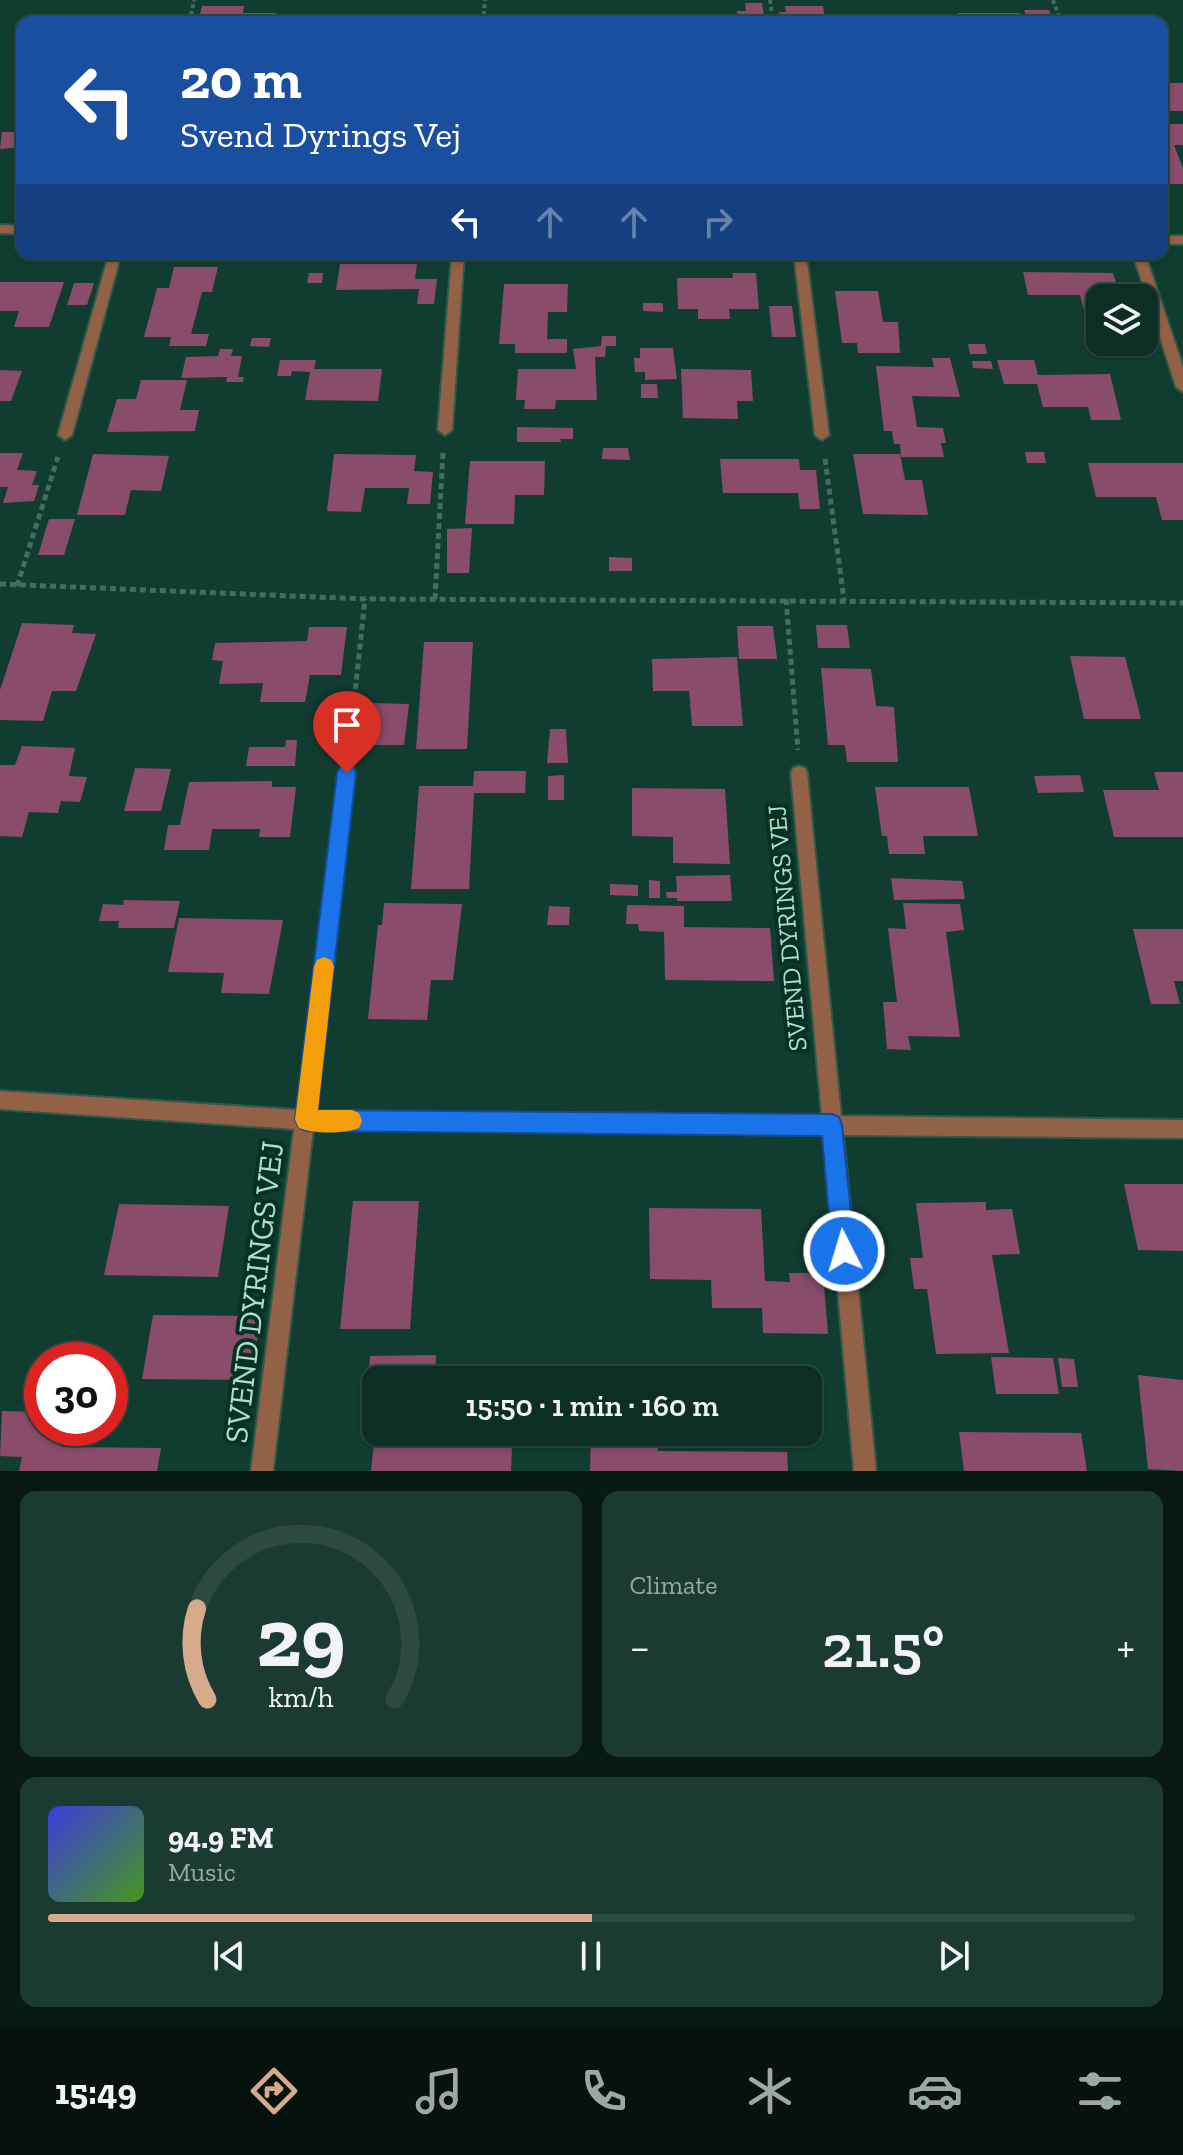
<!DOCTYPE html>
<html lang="en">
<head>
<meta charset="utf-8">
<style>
	:root { --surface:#0d2e24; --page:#1b3a31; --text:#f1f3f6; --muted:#9aa8a6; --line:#2d4a41; --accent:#d6ab8b }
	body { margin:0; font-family:"Zilla Slab",serif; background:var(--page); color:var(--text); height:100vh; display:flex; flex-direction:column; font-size:30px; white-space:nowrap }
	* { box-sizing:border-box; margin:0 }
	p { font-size:26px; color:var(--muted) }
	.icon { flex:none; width:44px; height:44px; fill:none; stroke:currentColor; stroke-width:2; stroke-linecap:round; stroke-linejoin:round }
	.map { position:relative; height:1471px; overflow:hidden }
	.panel { display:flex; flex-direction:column; gap:20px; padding:20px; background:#071914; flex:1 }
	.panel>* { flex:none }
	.hud { position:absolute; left:16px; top:16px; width:1152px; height:244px; border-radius:16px; box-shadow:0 2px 6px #0004,0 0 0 2px var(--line); background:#1a4fa0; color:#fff; overflow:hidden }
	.fabs { position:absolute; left:1086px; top:284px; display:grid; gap:16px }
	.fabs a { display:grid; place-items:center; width:72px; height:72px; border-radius:16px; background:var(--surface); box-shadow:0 2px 6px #0004,0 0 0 2px var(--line); font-size:40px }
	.speed { position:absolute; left:24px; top:1342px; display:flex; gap:16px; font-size:40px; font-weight:700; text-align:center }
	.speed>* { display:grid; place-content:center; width:104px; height:104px; border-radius:50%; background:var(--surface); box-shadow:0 2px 6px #0004,0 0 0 2px var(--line); line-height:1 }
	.speed .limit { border:12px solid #d22; background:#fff; color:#111 }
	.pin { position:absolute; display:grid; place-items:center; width:68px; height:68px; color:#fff; margin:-82px -34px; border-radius:50% 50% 50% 0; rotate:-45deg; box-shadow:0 0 8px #0007 }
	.pin .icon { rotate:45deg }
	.me { position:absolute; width:88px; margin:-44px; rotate:355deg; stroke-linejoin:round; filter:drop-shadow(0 0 6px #0008) }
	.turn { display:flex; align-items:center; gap:28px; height:168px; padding:0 32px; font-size:36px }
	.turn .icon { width:104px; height:104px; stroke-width:2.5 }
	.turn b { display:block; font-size:56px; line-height:68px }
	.lanes { display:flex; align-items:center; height:76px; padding:0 32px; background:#0003; justify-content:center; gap:40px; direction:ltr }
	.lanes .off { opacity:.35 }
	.big { font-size:60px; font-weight:600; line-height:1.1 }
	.panel .widget { flex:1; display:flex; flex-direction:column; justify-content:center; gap:12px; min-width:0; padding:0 28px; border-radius:16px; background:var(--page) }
	.panel .dial { align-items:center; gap:0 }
	.dial svg { height:208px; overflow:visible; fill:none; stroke:var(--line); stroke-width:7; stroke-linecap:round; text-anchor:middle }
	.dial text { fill:var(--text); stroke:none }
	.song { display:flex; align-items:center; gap:24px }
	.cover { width:96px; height:96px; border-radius:12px; background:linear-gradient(135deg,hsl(240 70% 55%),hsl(100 70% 35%)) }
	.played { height:8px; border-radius:4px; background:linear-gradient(90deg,var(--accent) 50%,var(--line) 50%) }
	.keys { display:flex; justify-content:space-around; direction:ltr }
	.heat { display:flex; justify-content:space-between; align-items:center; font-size:44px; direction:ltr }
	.panel .tiles { flex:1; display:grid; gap:20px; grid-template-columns:1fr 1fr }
	.widget:last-child { grid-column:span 2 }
	.trip { position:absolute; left:362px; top:1366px; width:460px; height:80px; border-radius:16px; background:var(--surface); box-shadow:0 2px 6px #0004,0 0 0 2px var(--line); font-weight:600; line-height:80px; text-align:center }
	.menu { display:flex; height:128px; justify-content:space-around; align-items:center; background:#05120e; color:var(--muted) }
	.menu .icon { width:56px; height:56px }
	.menu .current { color:var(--accent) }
	.menu b { font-size:36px; color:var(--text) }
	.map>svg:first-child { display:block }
</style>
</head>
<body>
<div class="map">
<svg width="1183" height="1471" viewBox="0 0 1183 1471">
	<rect width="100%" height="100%" fill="#113d30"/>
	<path fill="#894c6b" d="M745,3H762L765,22H739L737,11H746Z
		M202,6H244L243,13H276L274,22H198Z
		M785,6H823L825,18H836L837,22H781L779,12H786Z
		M1024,10H1049L1053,22H1028Z
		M958,13H1020L1023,22H961Z
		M115,14H150L148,22H112Z
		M512,15H555V22H512Z
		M671,15H734L735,22H671Z
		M1162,83H1183V111H1162Z
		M1166,124H1183V145H1174L1183,168V184H1162V133H1169Z
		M2,132H22V147L0,149Z
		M340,264H417L415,279H437L434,304H417L419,289L336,290Z
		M174,267H218L212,292H202L191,334H209L206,346H169L171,337H144L157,288H169Z
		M1023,272L1113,273L1121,298H1100V318H1086L1080,295H1028Z
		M309,273H323L322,283H307Z
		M732,273H756L759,309H729L730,319H698V309H678L677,278H733Z
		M0,282H64L49,327H14L19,311H0Z
		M74,283H94L87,305H67Z
		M504,284H568L567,312H548L547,339H567V353H515V344H499Z
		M835,291H878L883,322H898L900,353H858L857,343H842Z
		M643,303H663V312L643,311Z
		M769,306H792L796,337H772Z
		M602,336H616V346H606L605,357H595L597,400H556L555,409H524L525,400H516L518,369H576L573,349L601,346Z
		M252,338H271L269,347L250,346Z
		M968,344H985L987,354H970Z
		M640,348H673L677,379L645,380V372H635L634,358H640Z
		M220,349H233L231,356H242L238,377H244L243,382H226L227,377L181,378L186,357L218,356Z
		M932,358H950L960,397L912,396L917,427L943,428L946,443H941L944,457H901L900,444H894L892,431H884L876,366L934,367Z
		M280,360H316L314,369H382L378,401L305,400L310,372L292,371L291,376H277Z
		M997,360H1034L1038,375L1110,374L1121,420H1091L1088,407H1043L1037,384H1004Z
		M972,361H991L993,369L973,368Z
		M681,369L751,370L753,401H737L738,419L683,418Z
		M0,370L22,371L11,401H0Z
		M141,380H187L180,410H199L195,431L107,432L117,399H136Z
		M641,384H657L658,398H641Z
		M517,427L573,428V439H560L561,442H517Z
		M603,448H628L630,460L602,459Z
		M1025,452H1044L1046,463H1027Z
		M0,453H23L17,470L37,471L32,485H39L34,501L3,503L8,487H0Z
		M93,454L169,456L161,491L131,490L125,515H77Z
		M334,454L416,455L414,471L433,472L430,504H407L409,488H365L361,512L327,511Z
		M853,454H900L905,480H922L928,515L863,514Z
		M720,459H799L800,470H816L820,509H800L798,493H723Z
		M470,461H545L544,495H515L514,524H465Z
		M1088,463H1183V520H1162L1156,497H1096Z
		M49,519H75L64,555H38Z
		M472,528L469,573H447V529Z
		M609,557L632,558V571H609Z
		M22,623L74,625L72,633L96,634L76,691H52L43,721L0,720V690Z
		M816,625H847L850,648H818Z
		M737,626H773L777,659H739Z
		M309,627H347L341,675H310L305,702H260L263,683L219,684L223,661L212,660L215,643L307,641Z
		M424,642H473L467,749H416Z
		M1070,656L1125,657L1141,719H1084Z
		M737,657L743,726H692L689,691H653L652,659Z
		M821,668L871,669L876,706L894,707L898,762H847L845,745H828Z
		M370,703L409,704L404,745H365Z
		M550,729H566L568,763H547Z
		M286,740H297L295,766H246L249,747H285Z
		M22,746L75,748L69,776L87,777L80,802L61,801L58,813L29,812L22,837L0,836V765H15Z
		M135,768L171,769L161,811H124Z
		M474,771H526L525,793H474L469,889H411L419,786H473Z
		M1154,772H1183V837H1114L1103,790H1159Z
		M564,775V800H548V776Z
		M1080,775L1084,792L1038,793L1034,776Z
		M272,781V787H296L290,837H259L260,829H212L209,850H164L168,825H180L189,782Z
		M875,787H969L978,836H923L925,854H889L887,836H882Z
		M632,788L725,789L730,864L673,863V837L632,836Z
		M730,875L732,901H677V898H667L666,892H677L676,876Z
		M891,878L962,881L965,899L894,900Z
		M649,880L660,881V898H649Z
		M610,884L638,885V896L610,895Z
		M124,900L180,901L174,928H118L119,921H99L103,904L123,905Z
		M384,903L462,904L453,980H431L427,1020L368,1019L378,925H382Z
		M903,903L960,904L964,930L946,932L960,1037L908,1036L911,1050L887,1049L883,1002H897L888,928L906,929Z
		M627,905L684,906V927L770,928L774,981L665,980L664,932L639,931L638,924H626Z
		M549,906L570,907L569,925H547Z
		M179,918L283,920L269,994L221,993L224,973L168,972Z
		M1133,929H1183V981H1174L1180,1004H1151Z
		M1124,1184H1183V1251L1138,1250Z
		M353,1201H419L410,1329H340Z
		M986,1202V1210L1012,1209L1020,1254L992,1255L1009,1353L936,1354L927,1289H914L910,1258H923L916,1203Z
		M119,1204L229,1206L218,1277L104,1275Z
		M649,1208L761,1209L765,1281L790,1282L789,1273H823L828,1334L763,1333L762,1308H712L711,1280L650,1279Z
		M153,1315L260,1316L252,1380L142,1379Z
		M436,1355L435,1380H376V1394H367L370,1356Z
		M991,1357L1053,1358L1059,1394H996Z
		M1058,1358L1074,1359L1078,1387H1062Z
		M1138,1375L1183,1380V1471L1148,1469Z
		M2,1411L42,1412V1428H66L62,1447L161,1448L157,1471H19L22,1457L0,1456Z
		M476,1432H543L542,1447L512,1446L511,1471H371L375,1435L476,1437Z
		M591,1432H658V1451L787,1452L788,1471H590Z
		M959,1432L1081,1433L1087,1471H964Z"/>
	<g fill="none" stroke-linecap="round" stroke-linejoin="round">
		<defs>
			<path id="street" d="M0,225L22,226V234L0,233Z
				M1162,236H1183V244H1162Z
				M109,254H121L72,435L65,440L58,435Z
				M452,254H464L452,430L445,435L438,430Z
				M794,254H806L829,435L822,440L815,435Z
				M1133,254H1145L1183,367V392L1176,387Z
				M347,766L353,768L355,773L315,1111L822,1116L791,773L793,768L799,766L805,768L807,773L841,1116L1183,1120V1138L843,1135L876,1471H854L824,1135L313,1129L273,1471H251L294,1129L0,1109V1091L297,1110L339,773L341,768Z"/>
		</defs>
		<use href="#street" stroke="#2f594c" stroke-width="4"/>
		<path stroke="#436d5f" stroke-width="4" stroke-dasharray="4 3" stroke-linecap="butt" d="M770,0L773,22
			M1053,0L1061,22
			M190,22L194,0
			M483,22L485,0"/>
		<path stroke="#436d5f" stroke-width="5" stroke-dasharray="6 4" stroke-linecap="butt" d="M825,459L844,600
			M0,584L365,599L1183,603
			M17,586L58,457
			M435,599L443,452
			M786,599L798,750
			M349,749L365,599"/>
		<use href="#street" fill="#936146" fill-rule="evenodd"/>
	</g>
	<path fill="#1a73e8" stroke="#114b97" stroke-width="2" d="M347,765L353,767L356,773L318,1110L832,1114L839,1117L842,1125L855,1251L852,1259L844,1262L836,1259L832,1251L822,1136L306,1131L299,1128L295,1120L337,773L340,767Z"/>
	<path fill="#f59e0b" d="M324,957L331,960L334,966L318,1110H352L359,1113L362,1121L359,1128C344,1134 314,1134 299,1128L295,1120L314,966L317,960Z"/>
	<g text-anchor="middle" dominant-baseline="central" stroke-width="8" stroke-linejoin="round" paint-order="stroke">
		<g font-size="26" fill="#b5dbcc" stroke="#043326">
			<text transform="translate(787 928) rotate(-95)">SVEND DYRINGS VEJ</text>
		</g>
		<g font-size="32" fill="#b5dbcc" stroke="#043326">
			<text transform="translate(254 1292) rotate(-83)">SVEND DYRINGS VEJ</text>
		</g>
	</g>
</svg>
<div class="fabs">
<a><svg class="icon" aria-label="layers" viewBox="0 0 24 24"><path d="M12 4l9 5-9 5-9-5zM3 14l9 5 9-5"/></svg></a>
</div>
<div class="speed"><div class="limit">30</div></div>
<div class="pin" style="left:347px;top:773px;background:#d93025"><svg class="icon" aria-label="arrive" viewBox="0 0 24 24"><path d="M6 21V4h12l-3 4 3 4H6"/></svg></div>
<svg class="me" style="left:844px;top:1251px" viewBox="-20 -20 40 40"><circle r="17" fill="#1a73e8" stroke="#fff" stroke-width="3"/><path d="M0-11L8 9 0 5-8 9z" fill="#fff"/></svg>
<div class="trip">15:50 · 1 min · 160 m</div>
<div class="hud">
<div class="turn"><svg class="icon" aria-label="left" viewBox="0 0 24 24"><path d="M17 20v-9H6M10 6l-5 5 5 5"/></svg><div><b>20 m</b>Svend Dyrings Vej</div></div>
<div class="lanes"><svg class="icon" aria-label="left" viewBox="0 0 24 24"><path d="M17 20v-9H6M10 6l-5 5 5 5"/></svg><svg class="icon off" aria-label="ahead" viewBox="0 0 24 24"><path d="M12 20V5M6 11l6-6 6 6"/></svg><svg class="icon off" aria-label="ahead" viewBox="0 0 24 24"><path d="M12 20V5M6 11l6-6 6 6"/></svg><svg class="icon off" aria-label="right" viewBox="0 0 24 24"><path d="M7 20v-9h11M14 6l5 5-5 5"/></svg></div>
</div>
</div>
<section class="panel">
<div class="tiles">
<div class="widget dial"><svg viewBox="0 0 100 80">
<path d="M14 69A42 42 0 1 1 86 69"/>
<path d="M14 69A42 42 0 0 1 10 34" stroke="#d6ab8b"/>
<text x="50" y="56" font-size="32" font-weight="700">29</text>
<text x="50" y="72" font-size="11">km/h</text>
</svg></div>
<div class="widget"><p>Climate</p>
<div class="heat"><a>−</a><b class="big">21.5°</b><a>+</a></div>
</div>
<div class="widget">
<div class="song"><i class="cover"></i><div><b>94.9 FM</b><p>Music</p></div></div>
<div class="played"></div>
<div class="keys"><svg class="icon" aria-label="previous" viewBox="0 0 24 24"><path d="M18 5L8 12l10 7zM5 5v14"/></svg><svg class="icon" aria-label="pause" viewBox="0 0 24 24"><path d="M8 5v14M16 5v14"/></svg><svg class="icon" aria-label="next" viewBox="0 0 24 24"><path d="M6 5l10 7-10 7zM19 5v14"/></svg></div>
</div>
</div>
</section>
<nav class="menu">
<b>15:49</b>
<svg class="icon current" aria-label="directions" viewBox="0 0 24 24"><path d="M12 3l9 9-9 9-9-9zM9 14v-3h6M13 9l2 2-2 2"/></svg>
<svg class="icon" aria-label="music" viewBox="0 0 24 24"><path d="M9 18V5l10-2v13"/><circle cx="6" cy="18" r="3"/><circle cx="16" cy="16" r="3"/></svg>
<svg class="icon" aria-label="phone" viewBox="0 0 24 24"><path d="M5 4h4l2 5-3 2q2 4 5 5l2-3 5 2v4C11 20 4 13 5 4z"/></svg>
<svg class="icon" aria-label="climate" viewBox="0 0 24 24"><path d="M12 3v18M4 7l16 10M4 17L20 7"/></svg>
<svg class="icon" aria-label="car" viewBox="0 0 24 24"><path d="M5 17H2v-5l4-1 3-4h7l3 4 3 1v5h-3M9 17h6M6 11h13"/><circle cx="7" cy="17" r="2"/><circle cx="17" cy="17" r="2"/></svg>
<svg class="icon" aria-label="filters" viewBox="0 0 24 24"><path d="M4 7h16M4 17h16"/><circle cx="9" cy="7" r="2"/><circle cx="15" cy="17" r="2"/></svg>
</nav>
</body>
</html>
